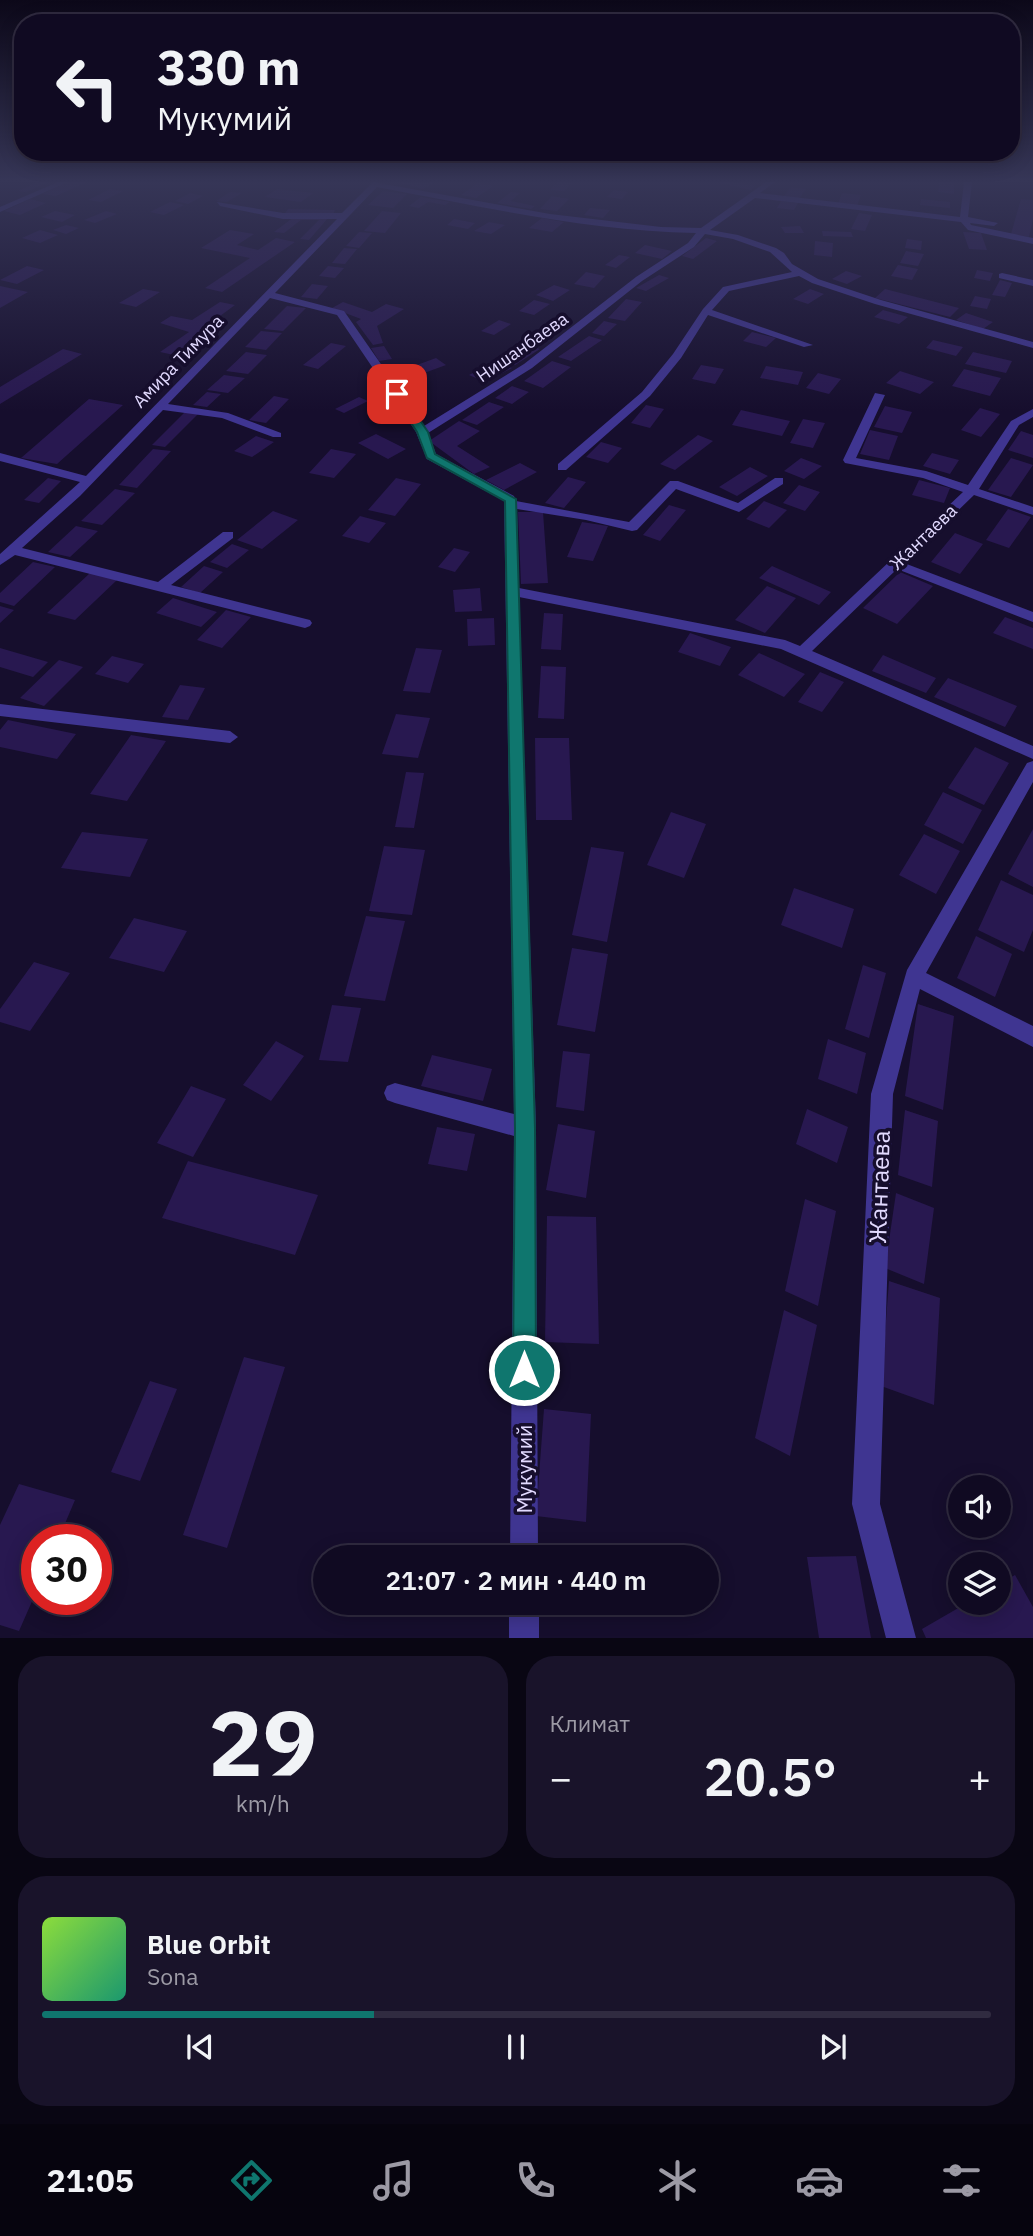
<!DOCTYPE html>
<html lang="ru">
<head>
<meta charset="utf-8">
<style>
	:root { --surface:#100a22; --page:#19132a; --text:#f1f3f6; --muted:#9c9aa5; --line:#302b40; --accent:#0f766e }
	body { margin:0; font-family:"IBM Plex Sans",sans-serif; background:var(--page); color:var(--text); height:100vh; display:flex; flex-direction:column; font-size:26px; white-space:nowrap }
	* { box-sizing:border-box; margin:0 }
	p { font-size:23px; color:var(--muted) }
	.icon { flex:none; width:38px; height:38px; fill:none; stroke:currentColor; stroke-width:2; stroke-linecap:round; stroke-linejoin:round }
	.map { position:relative; height:1638px; overflow:hidden }
	.side { display:flex; flex-direction:column; gap:18px; padding:18px; background:#090613; flex:1 }
	.side>* { flex:none }
	.hud { position:absolute; left:14px; top:14px; width:1006px; height:147px; border-radius:28px; box-shadow:0 4px 18px #0003,0 0 0 2px var(--line); background:#100a22; color:var(--text); overflow:hidden }
	.tools { position:absolute; left:948px; top:1475px; display:grid; gap:14px }
	.tools a { display:grid; place-items:center; width:63px; height:63px; border-radius:50%; background:var(--surface); box-shadow:0 4px 18px #0003,0 0 0 2px var(--line); font-size:35px }
	.speed { position:absolute; left:21px; top:1524px; display:flex; gap:14px; font-size:35px; font-weight:700; text-align:center }
	.speed>* { display:grid; place-content:center; width:91px; height:91px; border-radius:50%; background:var(--surface); box-shadow:0 4px 18px #0003,0 0 0 2px var(--line); line-height:1 }
	.speed .limit { border:10px solid #d22; background:#fff; color:#111 }
	.pin { position:absolute; display:grid; place-items:center; width:60px; height:60px; color:#fff; margin:-30px; border-radius:14px; box-shadow:0 4px 10px #0006 }
	.me { position:absolute; width:77px; margin:-38px; rotate:0deg; stroke-linejoin:round; filter:drop-shadow(0 0 5px #0008) }
	.turn { display:flex; align-items:center; gap:24px; height:147px; padding:0 28px; font-size:32px }
	.turn .icon { width:91px; height:91px; stroke-width:2.5 }
	.turn b { display:block; font-size:49px; line-height:60px }
	.big { font-size:52px; font-weight:600; line-height:1.1 }
	.side .card { flex:1; display:flex; flex-direction:column; justify-content:center; gap:10px; min-width:0; padding:0 24px; border-radius:28px; background:var(--page) }
	.side .dial { align-items:center; gap:0 }
	.dial b { font-size:91px; line-height:1 }
	.song { display:flex; align-items:center; gap:21px }
	.cover { width:84px; height:84px; border-radius:10px; background:linear-gradient(135deg,hsl(90 70% 55%),hsl(160 70% 35%)) }
	.played { height:7px; border-radius:4px; background:linear-gradient(90deg,var(--accent) 35%,var(--line) 35%) }
	.keys { display:flex; justify-content:space-around; direction:ltr }
	.heat { display:flex; justify-content:space-between; align-items:center; font-size:38px; direction:ltr }
	.side .tiles { flex:1; display:grid; gap:18px; grid-template-columns:1fr 1fr }
	.card:last-child { grid-column:span 2 }
	.trip { position:absolute; left:313px; top:1545px; width:406px; height:70px; border-radius:35px; background:var(--surface); box-shadow:0 4px 18px #0003,0 0 0 2px var(--line); font-weight:600; line-height:70px; text-align:center }
	.tab-bar { display:flex; height:112px; justify-content:space-around; align-items:center; background:#06040e; color:var(--muted) }
	.tab-bar .icon { width:49px; height:49px }
	.tab-bar .current { color:var(--accent) }
	.tab-bar b { font-size:32px; color:var(--text) }
	.map>svg:first-child { display:block }
</style>
</head>
<body>
<div class="map">
<svg width="1033" height="1638" viewBox="0 0 1033 1638">
	<rect width="100%" height="100%" fill="#160e2d"/>
	<path fill="#281850" d="M37,182H49L26,192L18,191Z
		M68,182H87L56,196L42,194Z
		M397,182L419,183L435,182L423,189Z
		M558,182H560L572,183L564,191L550,190Z
		M715,182H733L756,186L751,190Z
		M939,182H954V194L938,192Z
		M478,183L493,186L476,198L461,195Z
		M791,187L806,189L799,199L784,196Z
		M110,189L123,191L101,202L88,200Z
		M277,189L313,193L301,202L265,197Z
		M614,190L628,192L622,199L607,197Z
		M383,191L407,194L393,208L368,205Z
		M230,192L242,193L227,202L216,201Z
		M511,192L520,193L511,201L535,206L531,209L497,203Z
		M190,193L203,196L188,204L175,201Z
		M842,193L861,195L857,206L838,204Z
		M552,196L569,199L557,211L540,209Z
		M421,197L450,202L445,205L428,202L419,208L409,206Z
		M30,199L46,203L20,215L4,211Z
		M921,199L950,202V208L920,205Z
		M1021,199L1033,200V219L1029,237L1011,234Z
		M781,201L798,203L794,210L777,208Z
		M170,202L184,205L164,215L150,212Z
		M590,208L610,210L603,218L584,215Z
		M288,209L335,210L332,216L284,215Z
		M55,211L75,215L62,222L41,217Z
		M106,211L117,214L95,223L84,220Z
		M382,211L401,213L385,233L364,231Z
		M859,213L872,215L865,231L851,229Z
		M294,217L328,218L309,240L300,239L319,220H301L284,233L274,232Z
		M542,218L564,222L552,232L529,228Z
		M454,219L475,223L468,229L447,225Z
		M489,222L505,225L491,234L474,231Z
		M66,225L79,228L66,234L53,230Z
		M800,226L804,233H785L781,227Z
		M40,230L58,235L40,243L22,238Z
		M230,230L254,234L237,245L258,250L276,238L295,242L222,292L205,288L250,258L201,248Z
		M822,231L851,232L853,237L823,236Z
		M359,232L372,233L359,248L346,246Z
		M963,232L981,233L987,250L969,249Z
		M706,238L717,241L693,259L682,256Z
		M907,239L922,241L921,250L905,248Z
		M815,241L833,243L832,257L814,255Z
		M645,245L672,251L662,259L635,253Z
		M344,248L357,249L345,264L332,263Z
		M906,251L924,254L918,266L900,263Z
		M619,255L630,257L616,268L605,265Z
		M898,265L918,269L912,280L891,276Z
		M27,266L44,270L17,284L0,280Z
		M328,266L344,268L335,278L319,276Z
		M977,270L993,273L990,281L974,278Z
		M846,271L862,276L847,284L832,279Z
		M586,272L605,276L594,288L574,284Z
		M659,275L669,278L646,291L636,288Z
		M1000,280L1012,283L1005,297L992,295Z
		M312,284L328,286L317,299L301,297Z
		M554,285L570,290L553,301L536,295Z
		M0,286L28,292L0,308Z
		M143,289L160,292L136,307L119,303Z
		M810,289L824,294L808,304L793,299Z
		M885,289L959,308L950,317L875,298Z
		M975,296L991,299L987,309L970,306Z
		M626,299L642,302L625,321L608,318Z
		M534,300L550,304L534,315L519,311Z
		M220,302L235,305L205,327L212,329L174,355L160,352L189,332L160,323L171,316L192,320Z
		M343,302L372,312L386,304L404,309L377,326L383,343L373,345L356,322L361,319L332,308Z
		M287,306L306,308L283,331L264,329Z
		M883,310L908,317L899,324L874,317Z
		M966,313L993,322L983,329L956,320Z
		M499,320L511,324L494,335L481,331Z
		M604,321L617,324L604,336L592,333Z
		M261,331L282,333L266,350L245,347Z
		M752,332L776,338L766,347L743,341Z
		M589,336L602,340L571,361L558,357Z
		M933,340L963,347L956,356L926,348Z
		M331,343L346,346L318,369L303,365Z
		M523,343L540,349L515,365L497,359Z
		M384,346L392,359L379,361L371,348Z
		M63,349L82,354L0,404V387Z
		M246,352L267,355L248,374L226,371Z
		M973,352L1012,361L1006,373L965,364Z
		M436,358L446,365L416,376L406,369Z
		M496,361L512,368L485,382L469,375Z
		M552,361L571,367L543,388L524,381Z
		M701,365L724,369L715,384L692,379Z
		M766,366L803,372L798,385L760,378Z
		M964,369L1001,378L990,396L952,386Z
		M900,371L934,382L920,394L886,383Z
		M818,373L841,379L829,394L806,388Z
		M224,375L245,378L228,393L207,390Z
		M512,386L529,392L512,404L495,398Z
		M207,392L221,394L207,407L193,405Z
		M274,396L289,399L266,423L249,420Z
		M359,397L368,401L344,413L335,409Z
		M89,399L123,405L57,464L21,458Z
		M489,402L504,407L477,425L462,420Z
		M646,405L664,409L650,428L631,423Z
		M885,406L912,412L902,433L874,427Z
		M980,408L1000,414L981,437L961,430Z
		M741,410L790,421L782,436L732,425Z
		M186,411L199,413L165,447L152,445Z
		M803,419L825,423L813,448L790,443Z
		M459,421L480,431L457,446L490,467L474,474L429,441Z
		M870,430L898,436L889,460L860,454Z
		M1021,431L1033,435V458L1008,450Z
		M376,434L406,449L388,459L358,443Z
		M698,435L713,441L675,470L660,464Z
		M256,436L274,442L252,457L234,451Z
		M601,442L622,448L608,463L586,457Z
		M153,449L171,451L137,488L119,485Z
		M331,449L356,454L334,478L309,473Z
		M932,453L959,460L950,474L923,466Z
		M801,458L822,466L804,479L784,471Z
		M1011,458L1033,465L1011,497L988,490Z
		M520,463L537,472L504,490L486,480Z
		M750,467L768,476L737,496L719,487Z
		M568,477L586,482L564,508L545,503Z
		M48,478L61,481L39,503L24,500Z
		M396,478L421,484L395,516L368,510Z
		M919,480L950,488L944,503L912,495Z
		M799,485L820,492L805,511L783,503Z
		M115,489L135,493L102,525L81,521Z
		M764,501L787,510L769,528L746,519Z
		M669,505L686,510L660,541L643,535Z
		M1008,509L1031,517L1009,548L986,540Z
		M273,511L298,520L262,549L237,540Z
		M518,512H543L548,583L521,584Z
		M360,516L386,523L369,543L342,536Z
		M582,522L608,526L593,561L567,557Z
		M76,526L98,531L70,557L48,552Z
		M955,533L983,544L960,574L931,562Z
		M232,544L249,550L227,568L210,562Z
		M454,548L470,552L455,572L438,567Z
		M33,562L55,567L14,606L0,602V593Z
		M204,566L223,572L200,593L181,587Z
		M772,566L831,592L819,605L759,578Z
		M900,572L933,586L897,624L863,608Z
		M90,573L117,580L75,620L47,613Z
		M767,586L796,598L765,633L735,620Z
		M480,588L482,611L455,612L453,590Z
		M173,598L217,612L201,627L156,613Z
		M0,606L14,610L0,623Z
		M226,610L251,617L222,648L197,640Z
		M544,613L563,614L561,650L541,649Z
		M1005,617L1033,628V649L993,633Z
		M494,618L495,645L468,646L467,619Z
		M690,633L731,647L720,666L678,652Z
		M0,648L48,662L33,677L0,667Z
		M416,648L442,650L430,693L403,691Z
		M759,653L805,674L784,697L738,675Z
		M883,655L936,678L926,693L872,671Z
		M112,656L144,664L128,683L95,674Z
		M59,660L83,667L44,706L20,698Z
		M541,666L566,667L564,719L538,718Z
		M820,672L844,682L822,712L798,702Z
		M948,678L1017,706L1005,727L934,697Z
		M180,685L205,688L188,720L162,717Z
		M396,714L430,718L418,758L382,754Z
		M8,720L76,734L57,759L0,747V730Z
		M131,735L166,741L127,801L90,794Z
		M535,738H569L572,820H536Z
		M975,747L1009,763L984,805L948,788Z
		M406,772L424,773L414,828L395,827Z
		M943,792L982,810L963,844L924,825Z
		M671,812L706,824L684,878L647,865Z
		M1033,829V887L1008,874Z
		M82,832L148,839L130,877L61,868Z
		M924,834L960,851L936,894L899,875Z
		M384,846L425,850L412,915L369,911Z
		M591,847L624,852L607,942L572,935Z
		M1001,880L1033,895V930L1024,952L978,930Z
		M794,888L854,909L842,948L781,925Z
		M366,916L405,921L385,1001L344,996Z
		M134,918L187,931L164,972L109,958Z
		M976,936L1012,954L995,997L957,978Z
		M572,948L608,954L595,1032L557,1025Z
		M34,962L70,973L30,1031L0,1022V1009Z
		M863,965L886,973L869,1038L845,1029Z
		M918,1004L954,1016L943,1110L905,1096Z
		M332,1005L361,1008L348,1062L319,1060Z
		M828,1039L866,1053L857,1094L818,1079Z
		M276,1041L304,1056L271,1101L243,1085Z
		M563,1051L590,1054L584,1111L556,1107Z
		M432,1055L492,1069L483,1101L421,1086Z
		M191,1086L226,1099L193,1157L157,1143Z
		M807,1109L848,1127L837,1163L796,1144Z
		M905,1110L938,1121L932,1187L898,1175Z
		M558,1124L595,1131L586,1198L546,1190Z
		M437,1127L475,1134L467,1171L428,1164Z
		M188,1161L318,1195L295,1255L162,1218Z
		M896,1193L934,1208L924,1284L885,1268Z
		M805,1199L836,1211L818,1306L785,1291Z
		M547,1216L596,1217L599,1344L545,1342Z
		M889,1281L940,1298L934,1405L881,1386Z
		M784,1310L817,1325L790,1456L755,1438Z
		M244,1357L285,1367L227,1548L183,1535Z
		M150,1381L177,1389L140,1481L111,1472Z
		M544,1409L591,1414L586,1522L536,1516Z
		M19,1484L75,1500L58,1540H37V1590L19,1631L0,1625V1525Z
		M856,1556L871,1638H819L807,1557Z
		M1015,1575L1033,1607V1638H926L922,1629L967,1603H999V1584Z"/>
	<g fill="none" stroke-linecap="round" stroke-linejoin="round">
		<path fill="#3f3591" fill-rule="evenodd" d="M58,182H68L0,212V207Z
			M373,182L550,214L661,227L701,228L766,182H775L760,193L960,217L964,182H972L968,217L998,223L994,226L970,223L971,225L1033,238V244L968,230L961,222L755,198L710,230L738,235L776,248L784,253L792,264L818,279L881,300L1033,342V348L875,304L812,283L799,276L729,291L712,310L813,345L804,347L708,315L681,358L650,396L566,470H558V464L642,392L673,354L703,309L723,287L792,272L770,252L733,239L705,234L694,247L642,281L532,368L428,433L436,454L514,496L516,501L629,522L670,481H678L738,503L775,478H783V484L739,512L676,489L637,530L632,531L586,520L517,509L519,588L785,640L800,646L963,492L923,478L845,463L843,460L875,393L885,395L856,458L926,471L968,485L1011,421L1033,409V417L1019,425L979,489L1033,507V515L974,495L904,563L1033,612V622L897,569L812,651L1033,746V759L781,649L519,597L536,1128L538,1558H510L514,1136L395,1103L387,1100L384,1093L387,1086L395,1083L514,1114L504,501L427,459L416,432L337,315L270,298L168,404L228,413L281,433V437H273L222,418L163,410L80,496L22,548L158,582L223,532H233V538L171,585L310,620L312,623L310,626L305,628L15,555L0,565V554L80,482L0,461V453L86,476L337,219H283L220,206L217,202L283,213H342ZM377,187C483,207 588,231 696,233L688,243L636,277L524,364L424,426L344,311L275,293Z
			M1002,273L1033,280V286L999,278V274Z
			M0,704L230,731L238,737L230,743L0,716Z
			M1033,761V782L926,973L1033,1026V1047L920,989L893,1094L880,1504L916,1638H886L852,1504L871,1094L907,970L1027,763Z
			M509,1603H539V1638H509Z"/>
	</g>
	<linearGradient id="sky" x2="0" y2="1"><stop stop-color="#0c0819"/><stop offset="0.44" stop-color="#363657"/><stop offset="1" stop-color="#363657" stop-opacity="0"/></linearGradient>
	<rect width="1033" height="411" fill="url(#sky)"/>
	<path fill="#0f766e" stroke="#0a4d48" stroke-width="2" d="M394,392L402,394L428,432L435,454L516,499L535,1128L536,1370L533,1378L524,1381L516,1378L513,1370L515,1128L505,501L427,458L417,432L392,394Z"/>
	<g text-anchor="middle" dominant-baseline="central" stroke-width="7" stroke-linejoin="round" paint-order="stroke">
		<g font-size="18" fill="#e2daff" stroke="#160e2d">
			<text transform="translate(522 347) rotate(-35)">Нишанбаева</text>
			<text transform="translate(178 361) rotate(-46)">Амира Тимура</text>
			<text transform="translate(923 537) rotate(-44)">Жантаева</text>
		</g>
		<g font-size="21" fill="#e2daff" stroke="#160e2d">
			<text transform="translate(524 1469) rotate(-90)">Мукумий</text>
		</g>
		<g font-size="24" fill="#e2daff" stroke="#160e2d">
			<text transform="translate(879 1187) rotate(-88)">Жантаева</text>
		</g>
	</g>
</svg>
<div class="tools">
<a><svg class="icon" aria-label="sound" viewBox="0 0 24 24"><path d="M4 9h4l5-4v14l-5-4H4zM17 9q2 3 0 6"/></svg></a>
<a><svg class="icon" aria-label="layers" viewBox="0 0 24 24"><path d="M12 4l9 5-9 5-9-5zM3 14l9 5 9-5"/></svg></a>
</div>
<div class="speed"><div class="limit">30</div></div>
<div class="pin" style="left:397px;top:394px;background:#d93025"><svg class="icon" aria-label="arrive" viewBox="0 0 24 24"><path d="M6 21V4h12l-3 4 3 4H6"/></svg></div>
<svg class="me" style="left:524px;top:1370px" viewBox="-20 -20 40 40"><circle r="17" fill="#0f766e" stroke="#fff" stroke-width="3"/><path d="M0-11L8 9 0 5-8 9z" fill="#fff"/></svg>
<div class="trip">21:07 · 2 мин · 440 m</div>
<div class="hud">
<div class="turn"><svg class="icon" aria-label="left" viewBox="0 0 24 24"><path d="M17 20v-9H6M10 6l-5 5 5 5"/></svg><div><b>330 m</b>Мукумий</div></div>
</div>
</div>
<section class="side">
<div class="tiles">
<div class="card dial"><b>29</b><p>km/h</p></div>
<div class="card"><p>Климат</p>
<div class="heat"><a>−</a><b class="big">20.5°</b><a>+</a></div>
</div>
<div class="card">
<div class="song"><i class="cover"></i><div><b>Blue Orbit</b><p>Sona</p></div></div>
<div class="played"></div>
<div class="keys"><svg class="icon" aria-label="previous" viewBox="0 0 24 24"><path d="M18 5L8 12l10 7zM5 5v14"/></svg><svg class="icon" aria-label="pause" viewBox="0 0 24 24"><path d="M8 5v14M16 5v14"/></svg><svg class="icon" aria-label="next" viewBox="0 0 24 24"><path d="M6 5l10 7-10 7zM19 5v14"/></svg></div>
</div>
</div>
</section>
<nav class="tab-bar">
<b>21:05</b>
<svg class="icon current" aria-label="directions" viewBox="0 0 24 24"><path d="M12 3l9 9-9 9-9-9zM9 14v-3h6M13 9l2 2-2 2"/></svg>
<svg class="icon" aria-label="music" viewBox="0 0 24 24"><path d="M9 18V5l10-2v13"/><circle cx="6" cy="18" r="3"/><circle cx="16" cy="16" r="3"/></svg>
<svg class="icon" aria-label="phone" viewBox="0 0 24 24"><path d="M5 4h4l2 5-3 2q2 4 5 5l2-3 5 2v4C11 20 4 13 5 4z"/></svg>
<svg class="icon" aria-label="climate" viewBox="0 0 24 24"><path d="M12 3v18M4 7l16 10M4 17L20 7"/></svg>
<svg class="icon" aria-label="car" viewBox="0 0 24 24"><path d="M5 17H2v-5l4-1 3-4h7l3 4 3 1v5h-3M9 17h6M6 11h13"/><circle cx="7" cy="17" r="2"/><circle cx="17" cy="17" r="2"/></svg>
<svg class="icon" aria-label="filters" viewBox="0 0 24 24"><path d="M4 7h16M4 17h16"/><circle cx="9" cy="7" r="2"/><circle cx="15" cy="17" r="2"/></svg>
</nav>
</body>
</html>
